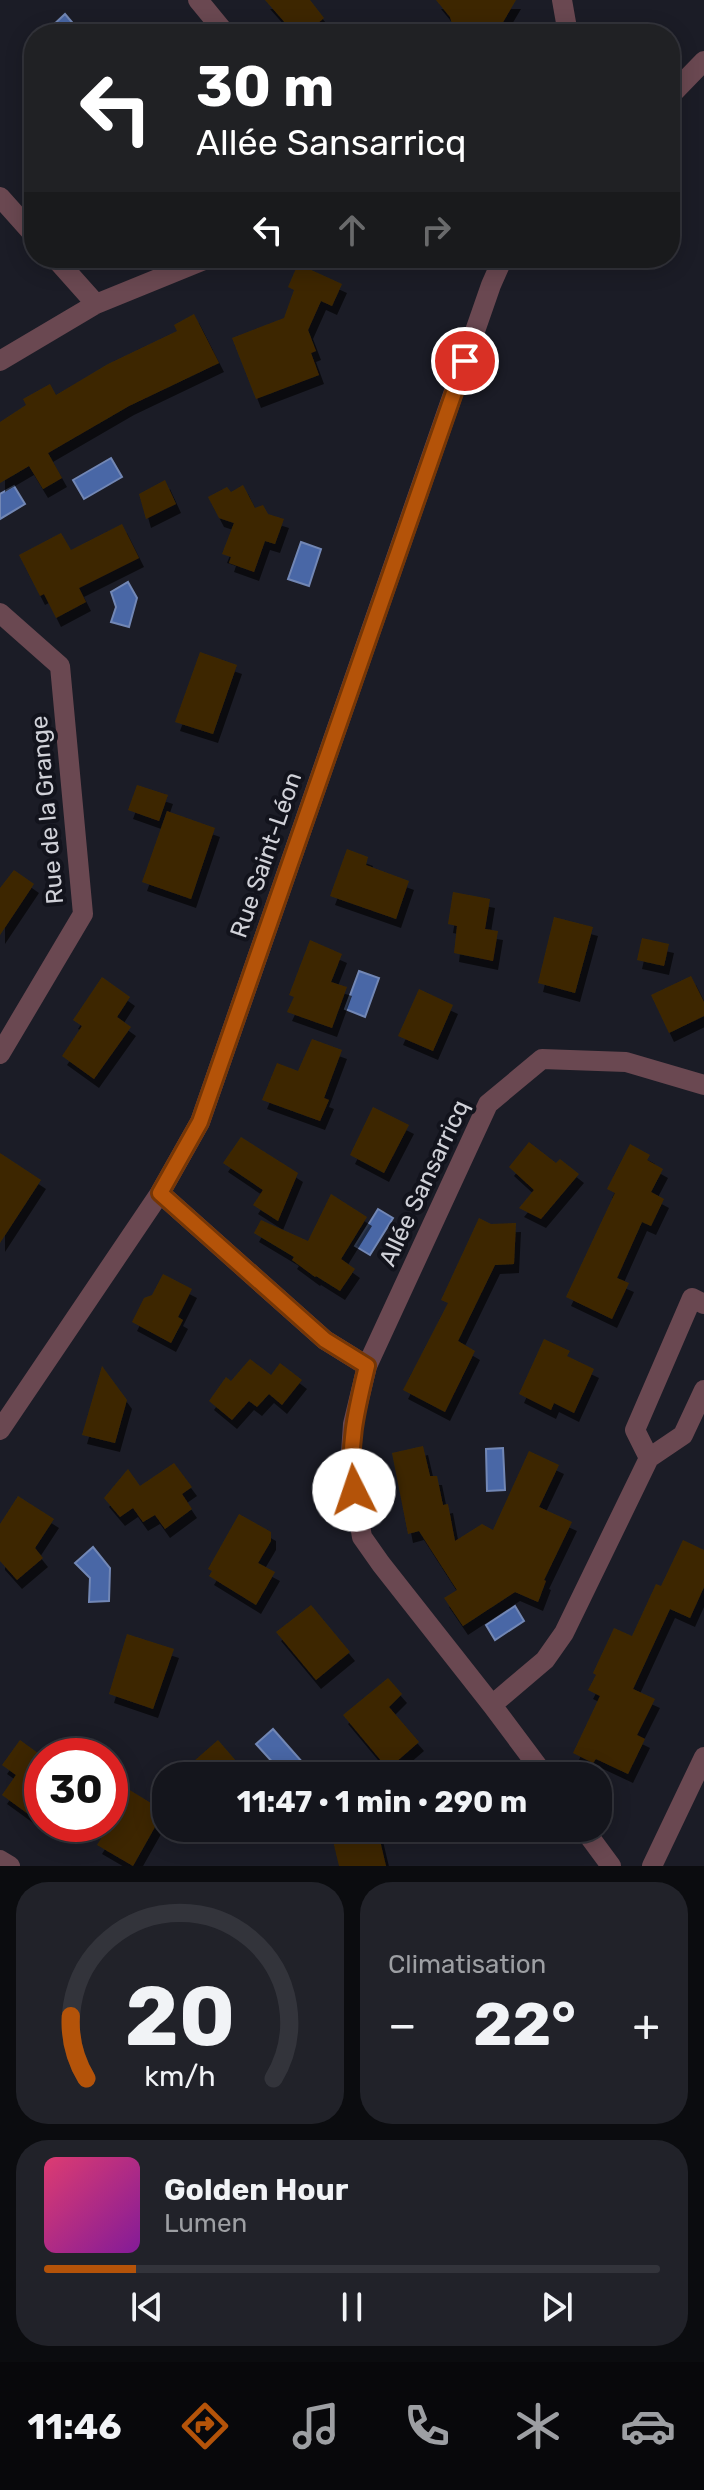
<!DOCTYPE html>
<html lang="fr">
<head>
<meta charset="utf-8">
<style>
	:root { --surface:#14151c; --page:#212229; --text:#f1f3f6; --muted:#9d9fa3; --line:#33343b; --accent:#b45309 }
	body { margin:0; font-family:Rubik,sans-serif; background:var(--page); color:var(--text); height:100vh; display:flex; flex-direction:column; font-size:30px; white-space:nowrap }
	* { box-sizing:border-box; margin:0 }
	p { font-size:26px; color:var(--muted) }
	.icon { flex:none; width:44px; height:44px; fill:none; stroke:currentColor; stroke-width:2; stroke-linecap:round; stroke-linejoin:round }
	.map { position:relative; height:1866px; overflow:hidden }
	.drawer { display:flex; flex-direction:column; gap:16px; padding:16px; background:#0b0c0f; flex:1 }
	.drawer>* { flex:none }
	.top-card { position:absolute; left:24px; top:24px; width:656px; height:244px; border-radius:32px; box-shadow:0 4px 20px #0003,0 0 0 2px var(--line); background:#202124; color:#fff; overflow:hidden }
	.speed { position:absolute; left:24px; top:1738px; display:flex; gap:16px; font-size:40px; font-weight:700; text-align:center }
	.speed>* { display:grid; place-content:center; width:104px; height:104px; border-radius:50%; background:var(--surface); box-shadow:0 4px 20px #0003,0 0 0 2px var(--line); line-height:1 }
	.speed .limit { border:12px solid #d22; background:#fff; color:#111 }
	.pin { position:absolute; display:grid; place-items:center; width:68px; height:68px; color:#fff; margin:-34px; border:4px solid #fff; border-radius:50%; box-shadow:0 2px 8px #0007 }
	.me { position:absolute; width:88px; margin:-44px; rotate:356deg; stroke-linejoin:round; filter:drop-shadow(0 0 6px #0008) }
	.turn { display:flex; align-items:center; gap:28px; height:168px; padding:0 40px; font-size:36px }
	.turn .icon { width:104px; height:104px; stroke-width:2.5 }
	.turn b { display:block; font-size:56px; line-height:68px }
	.lanes { display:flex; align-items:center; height:76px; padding:0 40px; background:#0003; justify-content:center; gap:40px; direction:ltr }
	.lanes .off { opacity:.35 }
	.big { font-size:60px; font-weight:700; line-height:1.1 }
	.drawer .tile { flex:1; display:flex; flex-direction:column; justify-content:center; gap:12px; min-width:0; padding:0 28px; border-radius:32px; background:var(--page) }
	.drawer .dial { align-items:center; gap:0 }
	.dial svg { height:208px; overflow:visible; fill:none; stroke:var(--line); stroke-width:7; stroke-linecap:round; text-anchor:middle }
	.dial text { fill:var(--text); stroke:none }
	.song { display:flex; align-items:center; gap:24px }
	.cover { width:96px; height:96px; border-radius:12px; background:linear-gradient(135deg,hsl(340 70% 55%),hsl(290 70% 35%)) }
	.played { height:8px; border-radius:4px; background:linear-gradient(90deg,var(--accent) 15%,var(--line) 15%) }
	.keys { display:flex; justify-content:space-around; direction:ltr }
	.heat { display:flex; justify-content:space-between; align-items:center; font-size:44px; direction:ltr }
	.drawer .tiles { flex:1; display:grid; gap:16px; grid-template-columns:1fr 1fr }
	.tile:last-child { grid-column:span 2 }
	.trip { position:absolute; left:152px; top:1762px; width:460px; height:80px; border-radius:32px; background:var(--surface); box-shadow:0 4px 20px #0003,0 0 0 2px var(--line); font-weight:700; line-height:80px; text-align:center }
	.tabs { display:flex; height:128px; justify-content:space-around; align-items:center; background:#08080b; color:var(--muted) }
	.tabs .icon { width:56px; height:56px }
	.tabs .active { color:var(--accent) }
	.tabs b { font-size:36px; color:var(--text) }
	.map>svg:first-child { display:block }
</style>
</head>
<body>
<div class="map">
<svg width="704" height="1866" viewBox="0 0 704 1866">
	<defs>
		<filter id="shadow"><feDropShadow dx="5" dy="9" stdDeviation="0" flood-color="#0009"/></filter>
	</defs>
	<rect width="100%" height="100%" fill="#1b1c26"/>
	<path fill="#4967a6" stroke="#7287b5" stroke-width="2" d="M65,14L82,34H54L49,29Z
		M111,458L122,477L84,499L73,480Z
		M14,486L25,504L0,519V494Z
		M301,542L321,549L309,586L288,579Z
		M128,582L137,598L129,627L111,622L116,607L111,592Z
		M359,971L379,978L365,1017L345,1009Z
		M378,1209L393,1218L370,1255L355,1246Z
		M503,1448L505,1490L487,1491L486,1449Z
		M93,1547L110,1568L109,1601L89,1602L90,1578L75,1563Z
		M515,1606L524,1621L495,1640L486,1625Z
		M273,1729L303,1763L289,1776H285L256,1744Z"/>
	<path fill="#3e2800" filter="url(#shadow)" d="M265,0H310L324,18L305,34H295Z
		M436,0H516L496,34H455L450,17Z
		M298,264L342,284L332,306L321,301L308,330L316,351L311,353L319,375L256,399L232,338L284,318L294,290L288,287Z
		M194,314L219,363L129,406L48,453L62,478L43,489L29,466L0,483V422L26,405L23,399L50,384L56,395L108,364L177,331L174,325Z
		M165,480L176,504L146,519L139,494Z
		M243,485L255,508L263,505L268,514L284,519L275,544L265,541L254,572L229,563L231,557L222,554L234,523L219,518L208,497L227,487L231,492Z
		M122,524L139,558L79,588L86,602L56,618L44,594L40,596L19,555L61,533L71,550Z
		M200,652L237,665L213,734L175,722Z
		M137,785L168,795L159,821L128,810Z
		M167,811L215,828L191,899L142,882Z
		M347,849L368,857L366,865L409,881L396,919L330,896Z
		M14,870L34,884L0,935V888Z
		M453,892L490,899L485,929L498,931L493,961L454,953L457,926L448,924Z
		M554,917L593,927L575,993L538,983Z
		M642,938L669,944L664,966L637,960Z
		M310,940L342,954L331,982L347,987L332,1028L287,1012L294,997L289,995Z
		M691,976L704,1002V1016L669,1033L651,995Z
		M102,977L130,997L117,1017L131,1027L94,1079L62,1056L82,1026L73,1020Z
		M419,989L453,1005L433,1051L398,1036Z
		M312,1039L342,1050L324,1098L329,1100L320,1121L262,1100L277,1063L298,1071Z
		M373,1107L409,1125L384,1173L350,1155Z
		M241,1137L298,1173L278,1221L253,1205L263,1190L223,1163Z
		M529,1142L556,1163L560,1159L579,1174L541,1219L519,1208L534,1190L509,1167Z
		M630,1144L650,1155L647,1160L663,1169L651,1192L664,1199L651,1226L642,1222L617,1278L629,1283L612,1319L566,1297L615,1193L607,1189Z
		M0,1153L41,1180L0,1243Z
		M331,1194L367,1217L341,1259L355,1269L340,1291L316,1276L315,1277L292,1260L294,1257L254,1233L261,1220L308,1241Z
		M479,1218L491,1224L516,1223L514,1264L495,1265L458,1341L475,1351L445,1412L403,1390L448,1303L441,1300Z
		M163,1274L192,1289L178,1317L183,1320L171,1343L132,1322L144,1298L152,1295Z
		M544,1339L570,1351L567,1356L594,1369L574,1413L554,1403L551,1410L519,1394Z
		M250,1359L271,1375L280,1363L302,1380L282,1405L269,1394L257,1407L249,1401L232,1420L209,1401L226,1377L231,1381Z
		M102,1366L127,1400L115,1443L82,1435Z
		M423,1446L430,1476H437L443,1505L448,1504L455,1541L482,1524L493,1530L529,1451L559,1465L539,1507L572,1522L544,1580L546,1581L538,1602L515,1592L463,1626L444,1598L457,1590L419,1531L408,1534L392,1453Z
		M174,1463L192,1487L182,1494L192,1509L165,1529L155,1515L143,1522L133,1508L120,1517L104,1498L128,1469L140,1486Z
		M18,1496L54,1519L35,1548L43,1558L17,1580L0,1561V1524Z
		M239,1514L271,1532V1541L258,1563L275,1572L256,1605L209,1576L212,1571L208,1569Z
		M683,1540L704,1550V1587L690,1618L670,1609L633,1689L655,1699L637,1735L645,1739L628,1774L596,1759L593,1763L573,1753L600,1696L588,1690L596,1675L593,1673L614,1628L632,1636L656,1584L661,1586Z
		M311,1605L350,1652L316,1680L276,1632Z
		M127,1634L174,1649L153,1709L109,1694Z
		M388,1678L402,1694L389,1707L419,1742L388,1769L343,1715Z
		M20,1740L42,1756V1824L2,1795L16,1775L2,1765Z
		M218,1740L249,1776H177Z
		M110,1778L164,1811L133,1866L97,1845L110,1824Z
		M330,1828H377L386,1866H339Z"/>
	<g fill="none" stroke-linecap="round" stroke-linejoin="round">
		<path stroke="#6a4851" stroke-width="20" d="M198,0L226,34
			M562,0L568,34
			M670,96L704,61
			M0,197L34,235
			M55,258L96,304
			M0,361L96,304L209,258
			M0,613L60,666L83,914L0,1054
			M160,1193L325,1340L367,1366
			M0,1430L160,1193L200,1122L491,285L503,258
			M649,1458L635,1430L692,1298L704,1304
			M492,1705L545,1660L564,1633L649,1458L683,1435L704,1390
			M545,1776L492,1705L381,1564L362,1537L350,1467L353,1424L367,1366L488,1104L542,1059L626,1062L704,1085
			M583,1828L611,1866
			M0,1860L10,1866
			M652,1866L704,1757"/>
	</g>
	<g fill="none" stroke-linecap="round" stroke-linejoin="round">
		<defs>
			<path id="route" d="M354,1490C347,1446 357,1408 367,1366L325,1340L160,1193L200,1122L465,361"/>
		</defs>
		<use href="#route" stroke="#753606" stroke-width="20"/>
		<use href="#route" stroke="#b45309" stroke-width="14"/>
	</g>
	<g text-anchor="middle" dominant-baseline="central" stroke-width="8" stroke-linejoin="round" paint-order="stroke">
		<g font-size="24" fill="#d0d1d8" stroke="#12131c">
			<text transform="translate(47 810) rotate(-95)">Rue de la Grange</text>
			<text transform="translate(266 855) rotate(-71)">Rue Saint-Léon</text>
			<text transform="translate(424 1183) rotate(-65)">Allée Sansarricq</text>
		</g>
	</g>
</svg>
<div class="speed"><div class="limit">30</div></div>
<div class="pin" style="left:465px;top:361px;background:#d93025"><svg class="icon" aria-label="arrive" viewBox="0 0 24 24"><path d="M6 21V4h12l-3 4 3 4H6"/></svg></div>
<svg class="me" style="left:354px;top:1490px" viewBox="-20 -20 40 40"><circle r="19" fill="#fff"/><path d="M0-13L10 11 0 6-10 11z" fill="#b45309"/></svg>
<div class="trip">11:47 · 1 min · 290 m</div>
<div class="top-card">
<div class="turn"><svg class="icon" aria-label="left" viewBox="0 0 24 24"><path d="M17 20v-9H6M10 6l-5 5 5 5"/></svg><div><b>30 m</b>Allée Sansarricq</div></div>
<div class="lanes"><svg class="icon" aria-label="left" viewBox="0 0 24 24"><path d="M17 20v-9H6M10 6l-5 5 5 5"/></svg><svg class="icon off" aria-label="ahead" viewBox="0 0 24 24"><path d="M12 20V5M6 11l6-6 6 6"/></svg><svg class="icon off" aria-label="right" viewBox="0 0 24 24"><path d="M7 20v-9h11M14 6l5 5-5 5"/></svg></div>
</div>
</div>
<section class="drawer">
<div class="tiles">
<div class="tile dial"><svg viewBox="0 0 100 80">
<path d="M14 69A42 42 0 1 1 86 69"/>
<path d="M14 69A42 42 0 0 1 8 45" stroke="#b45309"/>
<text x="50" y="56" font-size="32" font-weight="700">20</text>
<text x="50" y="72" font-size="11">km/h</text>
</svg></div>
<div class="tile"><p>Climatisation</p>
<div class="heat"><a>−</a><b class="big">22°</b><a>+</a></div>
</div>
<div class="tile">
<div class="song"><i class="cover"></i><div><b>Golden Hour</b><p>Lumen</p></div></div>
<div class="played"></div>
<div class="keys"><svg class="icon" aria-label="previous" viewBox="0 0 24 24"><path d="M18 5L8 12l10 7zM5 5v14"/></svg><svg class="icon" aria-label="pause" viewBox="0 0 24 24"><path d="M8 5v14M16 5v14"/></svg><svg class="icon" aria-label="next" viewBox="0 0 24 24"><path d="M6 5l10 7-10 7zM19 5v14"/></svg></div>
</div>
</div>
</section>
<nav class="tabs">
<b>11:46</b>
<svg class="icon active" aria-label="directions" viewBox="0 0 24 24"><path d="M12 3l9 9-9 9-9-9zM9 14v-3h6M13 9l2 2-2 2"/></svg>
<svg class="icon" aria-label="music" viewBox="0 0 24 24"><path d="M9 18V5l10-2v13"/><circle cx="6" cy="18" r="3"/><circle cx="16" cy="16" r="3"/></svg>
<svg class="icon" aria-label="phone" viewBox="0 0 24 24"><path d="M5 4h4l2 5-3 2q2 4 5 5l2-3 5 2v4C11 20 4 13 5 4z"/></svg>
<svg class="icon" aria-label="climate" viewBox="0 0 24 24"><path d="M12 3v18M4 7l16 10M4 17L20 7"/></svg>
<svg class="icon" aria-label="car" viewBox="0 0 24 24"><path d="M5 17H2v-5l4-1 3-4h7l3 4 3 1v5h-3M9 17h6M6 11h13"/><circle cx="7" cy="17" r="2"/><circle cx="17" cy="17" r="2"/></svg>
</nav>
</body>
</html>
